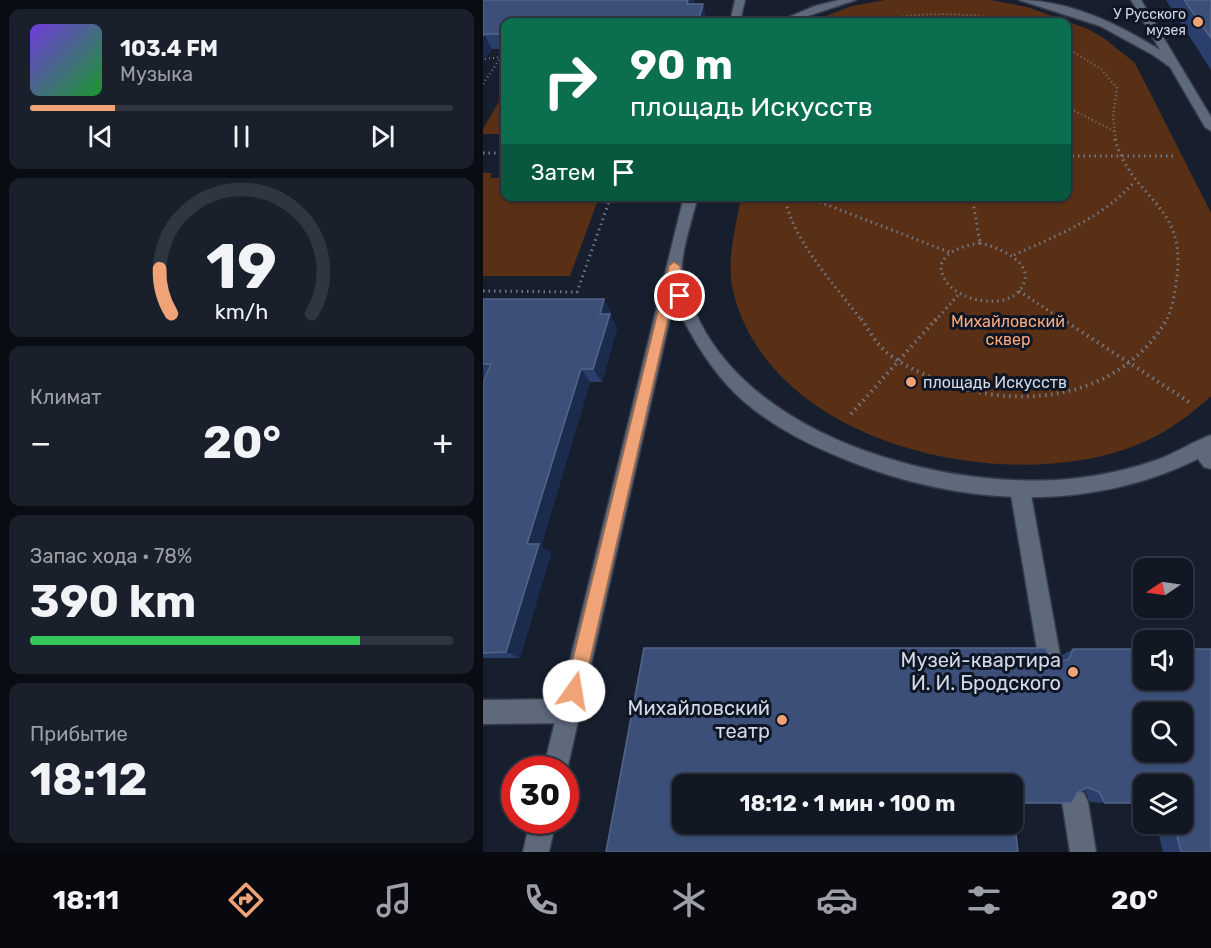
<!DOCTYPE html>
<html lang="ru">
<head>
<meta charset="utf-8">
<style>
	:root { --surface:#111723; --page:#1a202b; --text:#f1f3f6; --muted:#9c9fa6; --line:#303641; --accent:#efa377 }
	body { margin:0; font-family:Rubik,sans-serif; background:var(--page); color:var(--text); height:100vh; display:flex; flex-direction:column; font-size:22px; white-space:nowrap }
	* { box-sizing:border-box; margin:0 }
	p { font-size:20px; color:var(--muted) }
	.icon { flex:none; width:33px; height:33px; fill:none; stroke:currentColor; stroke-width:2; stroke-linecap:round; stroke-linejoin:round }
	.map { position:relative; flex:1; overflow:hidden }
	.panel { display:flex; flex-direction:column; gap:9px; padding:9px; background:#090d13; width:483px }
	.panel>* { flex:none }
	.guide { position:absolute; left:18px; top:18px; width:570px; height:183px; border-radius:12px; box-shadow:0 2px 4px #0004,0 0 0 2px var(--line); background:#0b6e4f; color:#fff; overflow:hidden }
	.needle { width:39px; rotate:257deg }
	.fabs { position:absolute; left:650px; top:558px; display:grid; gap:12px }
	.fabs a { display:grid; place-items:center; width:60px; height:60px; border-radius:12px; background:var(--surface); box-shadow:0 2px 4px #0004,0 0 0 2px var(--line); font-size:30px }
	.speed { position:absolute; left:18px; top:756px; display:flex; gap:12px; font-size:30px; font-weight:700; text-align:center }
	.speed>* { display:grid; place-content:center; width:78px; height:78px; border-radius:50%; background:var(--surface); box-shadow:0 2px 4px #0004,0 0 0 2px var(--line); line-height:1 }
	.speed .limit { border:9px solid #d22; background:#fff; color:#111 }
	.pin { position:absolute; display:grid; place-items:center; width:51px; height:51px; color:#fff; margin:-26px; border:3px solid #fff; border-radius:50%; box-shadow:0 2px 6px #0007 }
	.me { position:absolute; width:66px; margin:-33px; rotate:13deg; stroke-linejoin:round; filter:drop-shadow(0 0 4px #0008) }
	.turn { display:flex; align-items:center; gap:21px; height:126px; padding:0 30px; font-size:27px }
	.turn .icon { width:78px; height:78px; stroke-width:2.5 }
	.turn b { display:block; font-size:42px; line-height:51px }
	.then { display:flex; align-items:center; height:57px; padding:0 30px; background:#0003; gap:12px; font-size:22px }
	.big { font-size:45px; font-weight:700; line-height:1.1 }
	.panel .card { flex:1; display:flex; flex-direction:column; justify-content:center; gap:9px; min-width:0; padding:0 21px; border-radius:12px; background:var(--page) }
	.panel .dial { align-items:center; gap:0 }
	.dial svg { height:156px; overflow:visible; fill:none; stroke:var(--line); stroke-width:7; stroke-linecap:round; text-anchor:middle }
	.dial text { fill:var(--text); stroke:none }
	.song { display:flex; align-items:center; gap:18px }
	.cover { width:72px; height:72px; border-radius:9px; background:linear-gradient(135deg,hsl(260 70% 55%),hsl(130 70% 35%)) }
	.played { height:6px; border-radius:3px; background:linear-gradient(90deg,var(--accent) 20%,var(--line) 20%) }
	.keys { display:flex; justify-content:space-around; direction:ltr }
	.heat { display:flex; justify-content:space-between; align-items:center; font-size:33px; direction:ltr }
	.charge { height:9px; border-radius:4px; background:linear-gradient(90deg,#34c759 78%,var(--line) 0) }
	.trip { position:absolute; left:189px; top:774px; width:351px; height:60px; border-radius:12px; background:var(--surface); box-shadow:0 2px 4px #0004,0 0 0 2px var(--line); font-weight:700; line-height:60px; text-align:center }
	.dock { display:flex; height:96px; justify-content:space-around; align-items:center; background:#07090e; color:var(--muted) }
	.dock .icon { width:42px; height:42px }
	.dock .active { color:var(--accent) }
	.dock b { font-size:27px; color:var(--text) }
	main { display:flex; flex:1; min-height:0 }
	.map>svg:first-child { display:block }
</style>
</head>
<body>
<main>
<section class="panel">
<div class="card">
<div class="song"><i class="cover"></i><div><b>103.4 FM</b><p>Музыка</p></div></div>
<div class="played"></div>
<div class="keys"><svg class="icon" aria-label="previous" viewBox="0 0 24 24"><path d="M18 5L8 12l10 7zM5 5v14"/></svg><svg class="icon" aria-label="pause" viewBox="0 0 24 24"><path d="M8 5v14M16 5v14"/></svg><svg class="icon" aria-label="next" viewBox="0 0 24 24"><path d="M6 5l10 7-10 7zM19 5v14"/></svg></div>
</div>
<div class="card dial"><svg viewBox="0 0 100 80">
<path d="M14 69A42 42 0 1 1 86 69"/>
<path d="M14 69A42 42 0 0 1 8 46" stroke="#efa377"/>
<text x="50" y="56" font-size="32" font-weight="700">19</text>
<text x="50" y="72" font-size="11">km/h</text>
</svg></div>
<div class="card"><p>Климат</p>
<div class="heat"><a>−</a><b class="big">20°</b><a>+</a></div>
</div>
<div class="card"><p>Запас хода · 78%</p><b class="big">390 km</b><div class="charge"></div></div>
<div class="card"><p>Прибытие</p><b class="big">18:12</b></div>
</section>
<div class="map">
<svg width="728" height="852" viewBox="0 0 728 852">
	<rect width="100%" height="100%" fill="#171f2f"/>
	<path fill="#593015" d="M402,0H507L544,7L605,29L622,39L652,63L728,213V396C702,420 674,439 640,450C510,493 286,442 250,291C243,260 253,227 258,197L584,196V22H327L369,6Z
		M22,91V134H0V129Z
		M0,173H9L7,178H22V196L116,197L87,276H0Z"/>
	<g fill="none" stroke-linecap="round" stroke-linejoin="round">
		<defs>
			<path id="service" d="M717,442L728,449V469L721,467L708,450L710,444Z
				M537,480L544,483L547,489L577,655L574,663L566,666L558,663L555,655L527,489L530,483Z
				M86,699L94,703L98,711L94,719L86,723L0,724V700Z
				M592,789L601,793L605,802L613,852H587L579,802L583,793Z"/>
			<path id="minor" d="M252,0H262L257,22H247Z
				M356,0H373L307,22H294L332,6Z
				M536,0C586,0 636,24 677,50L648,0H658L728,117V131L722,127L687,67L670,55L617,26Z
				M201,196H215C210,216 199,249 199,267C199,287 209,305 217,322C277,441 463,490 586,479C617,476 649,469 679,458C696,451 711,441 728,435V452C612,516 473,507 354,456C315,440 273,417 244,385C221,359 206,332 191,301L84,770L82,775V770H60Z
				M47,820H73L66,852H40Z"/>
		</defs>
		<use href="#service" stroke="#363a48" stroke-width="3"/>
		<use href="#minor" stroke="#363a48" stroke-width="3"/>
		<path stroke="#727987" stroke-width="2" stroke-dasharray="1 3" stroke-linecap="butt" d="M384,22C435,12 482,11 533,22
			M584,48L618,69L634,88L630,116L633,140
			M2,59L18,57
			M0,84L18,57H22
			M584,107L631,131"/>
		<path stroke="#727987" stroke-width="3" stroke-dasharray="1.5 4" stroke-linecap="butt" d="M632,139C649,200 703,203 694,276C692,292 690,307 683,321
			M0,153H22
			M584,156H691
			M302,196C307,238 353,286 379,321
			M321,196L466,252
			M489,196L497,243
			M497,243C515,247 557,264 537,290C522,309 481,302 466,285C443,258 475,246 497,243Z
			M531,255C575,235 620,218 652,181
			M0,291L94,292L128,196
			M536,291L581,321
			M452,321L476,294"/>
		<path stroke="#727987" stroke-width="4" stroke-dasharray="1.5 4.5" stroke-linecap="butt" d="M378,319C385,329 391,340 400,349C412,361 431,370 447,377C529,413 636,402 684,319
			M579,319L706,402
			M368,414L453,319"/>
		<use href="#service" fill="#5e697c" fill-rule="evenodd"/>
		<use href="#minor" fill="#5e697c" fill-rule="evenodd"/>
	</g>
	<path fill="#2a3f6b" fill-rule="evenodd" d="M0,0H212L211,4H220L223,19L22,22V49H9L0,61Z
		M683,0H728V70Z
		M0,299H121L128,313V316L134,328L119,382H107L58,546L68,553L37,658H0V382L2,377H0Z
		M161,648H563L566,658L576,662L579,655L590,649H660V680H699V649H728V852H680L673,824H699V784H660V803H622L607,802L602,791L599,790L594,793L589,803H530V784H200V824H530V810L535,852H123ZM660,712H699V752H660Z"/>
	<path fill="#1b2b4e" d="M205,0H212L207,19L204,4Z
		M220,4L223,19L221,22H215Z
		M1,34L9,49L0,61V36Z
		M121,299L128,313V316L134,328L119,382L110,369L117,314Z
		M98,369L107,382L58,546L68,553L37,658L23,652L44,544Z"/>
	<path fill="#3c4f78" stroke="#546589" stroke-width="1.5" fill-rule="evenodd" d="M0,0H205L204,4H220L215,22H22V34H1L0,36Z
		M701,0H728V38Z
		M0,299H121L117,314H127L110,369H98L44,544H56L23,652L0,653V382L8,364H0Z
		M161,648H563L566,658L576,662L586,659L590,649H660V680H699V649H728V852H698L691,824H699V784H660V803H622L616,792L604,787L594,793L589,803H530V784H200V824H530V810L535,852H123ZM660,712H699V752H660Z"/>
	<path fill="#efa377" stroke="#9b6a4d" stroke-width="1.5" d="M191,262L197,266L203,296L197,300L193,299L191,293L100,691L97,697L91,700L85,697L82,691L186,266Z"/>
	<g fill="#efa377" stroke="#0e1625" stroke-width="2">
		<circle cx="715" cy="22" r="6"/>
		<circle cx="428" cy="382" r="6"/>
		<circle cx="590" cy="672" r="6"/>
		<circle cx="299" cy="720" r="6"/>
	</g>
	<g text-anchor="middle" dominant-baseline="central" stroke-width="6" stroke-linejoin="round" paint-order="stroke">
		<g font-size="14" fill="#d3d9e5" stroke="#0e1625" text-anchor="end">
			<text x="703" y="14">У Русского<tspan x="703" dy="16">музея</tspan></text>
		</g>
		<g font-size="16" fill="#feaa79" stroke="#0e1625">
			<text x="525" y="321">Михайловский<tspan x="525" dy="18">сквер</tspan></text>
		</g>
		<g font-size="16" fill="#d3d9e5" stroke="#0e1625" text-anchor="start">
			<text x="440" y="382">площадь Искусств</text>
		</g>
		<g font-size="20" fill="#d3d9e5" stroke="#0e1625" text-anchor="end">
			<text x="578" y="660">Музей-квартира<tspan x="578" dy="23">И. И. Бродского</tspan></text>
			<text x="287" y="708">Михайловский<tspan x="287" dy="23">театр</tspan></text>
		</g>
	</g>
</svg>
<div class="fabs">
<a><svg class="needle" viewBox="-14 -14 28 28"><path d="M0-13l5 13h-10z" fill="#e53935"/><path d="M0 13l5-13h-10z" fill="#9c9fa6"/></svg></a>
<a><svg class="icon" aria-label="sound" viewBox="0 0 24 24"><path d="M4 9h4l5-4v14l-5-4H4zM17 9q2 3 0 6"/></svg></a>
<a><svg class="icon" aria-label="search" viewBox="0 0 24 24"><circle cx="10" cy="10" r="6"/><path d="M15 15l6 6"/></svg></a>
<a><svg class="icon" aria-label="layers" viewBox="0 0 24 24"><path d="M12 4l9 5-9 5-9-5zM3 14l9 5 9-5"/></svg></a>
</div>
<div class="speed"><div class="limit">30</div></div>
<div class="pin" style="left:197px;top:296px;background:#d93025"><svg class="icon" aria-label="arrive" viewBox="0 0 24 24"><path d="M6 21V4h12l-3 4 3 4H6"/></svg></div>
<svg class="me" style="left:91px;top:691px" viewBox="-20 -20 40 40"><circle r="19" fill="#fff"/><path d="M0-13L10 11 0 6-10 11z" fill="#efa377"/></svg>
<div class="trip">18:12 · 1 мин · 100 m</div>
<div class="guide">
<div class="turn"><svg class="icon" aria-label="right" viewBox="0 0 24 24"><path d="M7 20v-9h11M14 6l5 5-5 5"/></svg><div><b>90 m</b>площадь Искусств</div></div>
<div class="then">Затем<svg class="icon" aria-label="arrive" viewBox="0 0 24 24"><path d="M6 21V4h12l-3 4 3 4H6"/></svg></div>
</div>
</div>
</main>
<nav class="dock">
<b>18:11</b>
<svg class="icon active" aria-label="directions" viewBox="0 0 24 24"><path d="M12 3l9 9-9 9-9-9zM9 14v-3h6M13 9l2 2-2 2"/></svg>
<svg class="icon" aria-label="music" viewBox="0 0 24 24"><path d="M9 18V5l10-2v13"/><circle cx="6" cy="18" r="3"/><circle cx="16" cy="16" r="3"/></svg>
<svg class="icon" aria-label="phone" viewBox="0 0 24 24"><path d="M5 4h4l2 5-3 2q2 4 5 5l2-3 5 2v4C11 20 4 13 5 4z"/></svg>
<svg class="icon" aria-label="climate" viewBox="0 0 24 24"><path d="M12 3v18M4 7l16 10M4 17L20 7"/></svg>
<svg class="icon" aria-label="car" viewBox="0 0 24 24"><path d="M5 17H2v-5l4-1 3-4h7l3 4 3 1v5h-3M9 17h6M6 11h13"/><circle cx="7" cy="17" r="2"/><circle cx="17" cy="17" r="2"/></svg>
<svg class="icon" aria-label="filters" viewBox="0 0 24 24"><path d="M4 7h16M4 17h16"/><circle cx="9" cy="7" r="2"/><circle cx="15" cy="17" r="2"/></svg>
<b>20°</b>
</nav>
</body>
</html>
